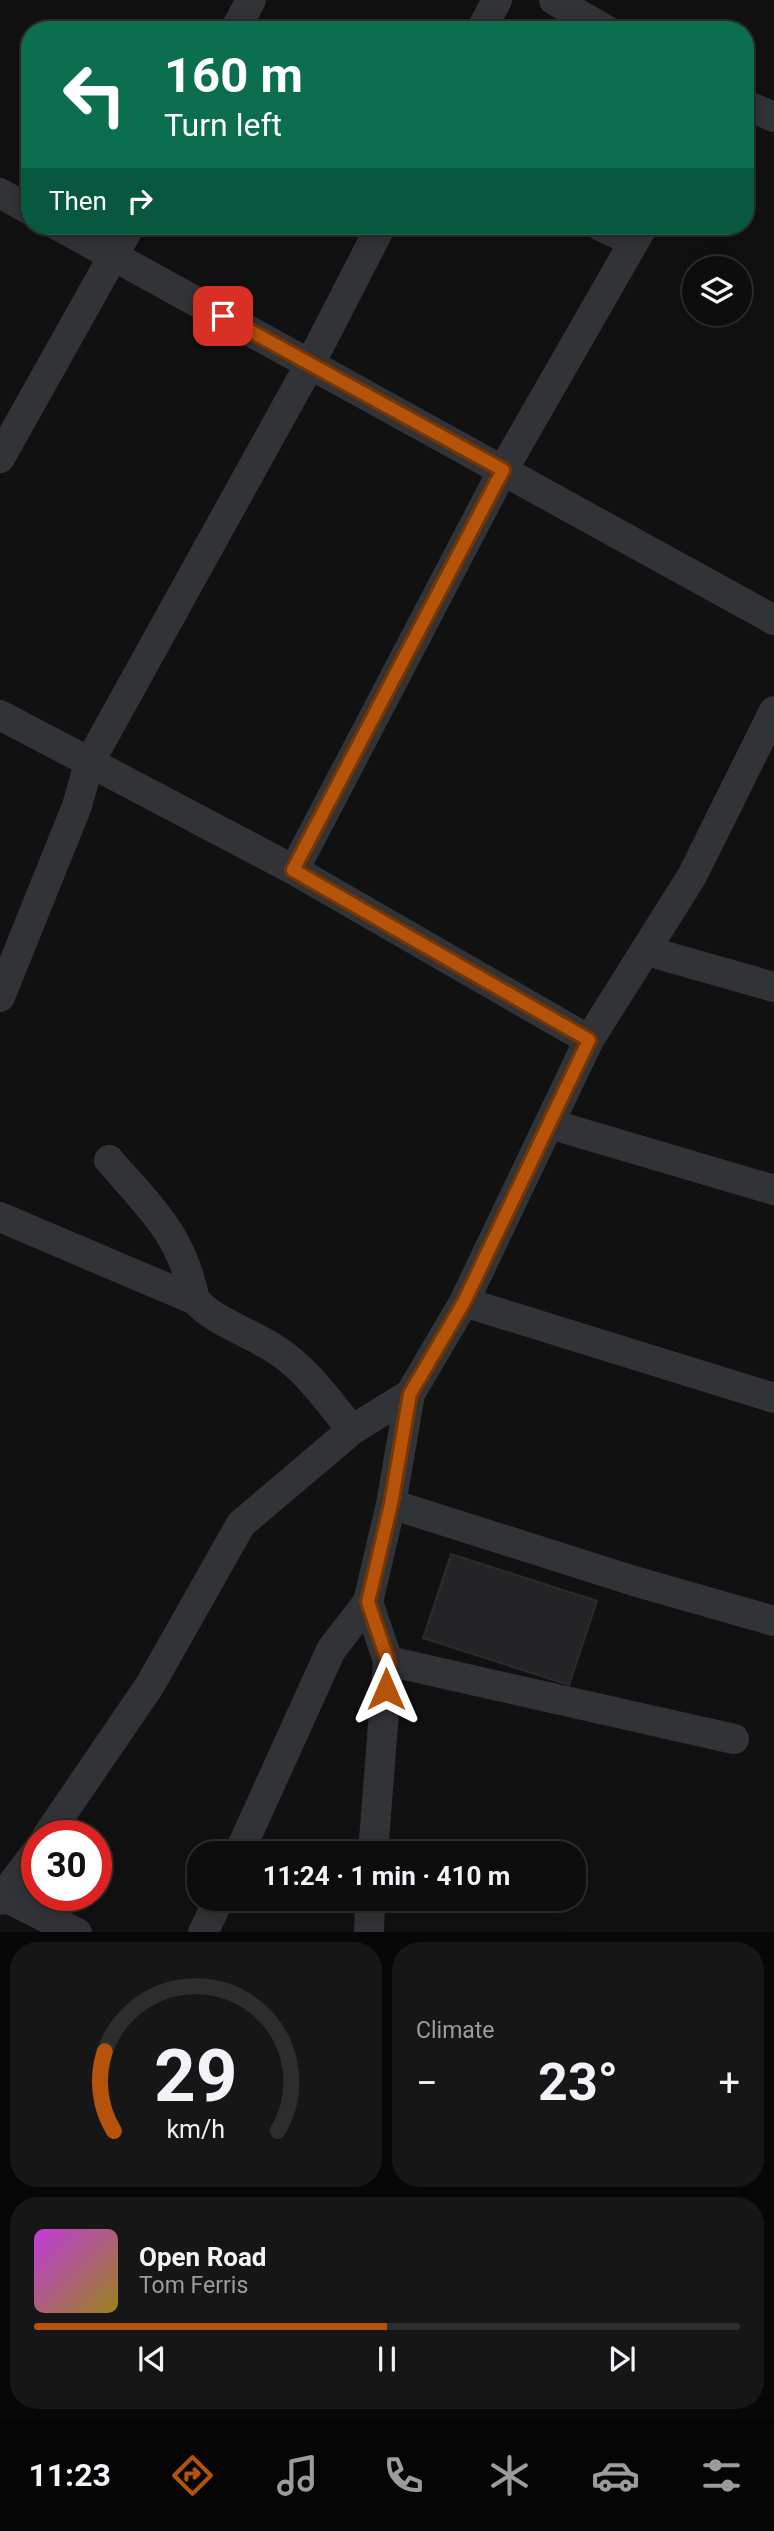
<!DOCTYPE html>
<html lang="en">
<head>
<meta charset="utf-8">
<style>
	:root { --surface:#0d0d0e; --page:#161617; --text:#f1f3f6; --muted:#9a9c9e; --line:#2d2d2e; --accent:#b45309 }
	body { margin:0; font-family:Roboto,sans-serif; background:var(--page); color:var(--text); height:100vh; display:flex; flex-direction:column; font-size:26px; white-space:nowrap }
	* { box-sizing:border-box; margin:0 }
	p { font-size:23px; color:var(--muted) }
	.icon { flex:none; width:38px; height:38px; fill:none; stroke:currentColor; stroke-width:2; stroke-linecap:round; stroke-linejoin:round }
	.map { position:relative; height:1932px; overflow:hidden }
	.details { display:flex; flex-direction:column; gap:10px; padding:10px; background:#070708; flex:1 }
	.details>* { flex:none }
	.top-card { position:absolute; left:21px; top:21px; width:733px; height:214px; border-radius:28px; box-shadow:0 4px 18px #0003,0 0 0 2px var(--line); background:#0b6e4f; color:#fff; overflow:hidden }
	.buttons { position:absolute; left:682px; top:256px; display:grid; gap:14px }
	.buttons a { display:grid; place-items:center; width:70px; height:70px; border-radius:50%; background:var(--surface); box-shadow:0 4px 18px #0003,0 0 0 2px var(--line); font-size:35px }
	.speed { position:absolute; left:21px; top:1820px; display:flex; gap:14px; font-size:35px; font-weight:700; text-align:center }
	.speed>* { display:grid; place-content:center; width:91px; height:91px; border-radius:50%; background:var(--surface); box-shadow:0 4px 18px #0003,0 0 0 2px var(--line); line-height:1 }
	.speed .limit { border:10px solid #d22; background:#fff; color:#111 }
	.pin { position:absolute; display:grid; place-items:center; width:60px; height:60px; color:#fff; margin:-30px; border-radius:14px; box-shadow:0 4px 10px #0006 }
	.me { position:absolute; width:77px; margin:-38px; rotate:0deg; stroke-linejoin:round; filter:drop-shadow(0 0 5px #0008) }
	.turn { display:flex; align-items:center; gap:24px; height:147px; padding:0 28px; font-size:32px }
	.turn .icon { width:91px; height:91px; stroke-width:2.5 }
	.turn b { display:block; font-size:49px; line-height:60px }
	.then { display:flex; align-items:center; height:66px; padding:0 28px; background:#0003; gap:14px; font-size:26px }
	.big { font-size:52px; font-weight:700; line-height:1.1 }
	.details .tile { flex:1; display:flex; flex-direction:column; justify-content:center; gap:10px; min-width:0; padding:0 24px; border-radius:28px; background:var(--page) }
	.details .dial { align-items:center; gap:0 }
	.dial svg { height:182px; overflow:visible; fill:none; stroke:var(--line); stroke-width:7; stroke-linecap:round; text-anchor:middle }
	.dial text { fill:var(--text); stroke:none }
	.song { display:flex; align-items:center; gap:21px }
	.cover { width:84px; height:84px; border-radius:10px; background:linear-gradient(135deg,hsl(290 70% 55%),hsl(50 70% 35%)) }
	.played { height:7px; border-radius:4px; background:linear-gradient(90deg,var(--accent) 50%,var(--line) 50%) }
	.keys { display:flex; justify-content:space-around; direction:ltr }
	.heat { display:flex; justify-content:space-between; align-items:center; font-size:38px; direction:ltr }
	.details .tiles { flex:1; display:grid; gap:10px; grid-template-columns:1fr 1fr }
	.tile:last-child { grid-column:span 2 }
	.trip { position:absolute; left:187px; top:1841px; width:399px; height:70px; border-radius:28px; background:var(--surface); box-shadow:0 4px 18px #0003,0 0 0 2px var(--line); font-weight:700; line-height:70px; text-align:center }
	.menu { display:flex; height:112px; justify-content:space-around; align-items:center; background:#050506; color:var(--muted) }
	.menu .icon { width:49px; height:49px }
	.menu .current { color:var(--accent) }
	.menu b { font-size:32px; color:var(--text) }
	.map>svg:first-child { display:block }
</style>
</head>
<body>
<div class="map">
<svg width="774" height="1933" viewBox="0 0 774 1933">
	<rect width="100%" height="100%" fill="#111112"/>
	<path fill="#242426" stroke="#2b2b2e" stroke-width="2" d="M451,1554L597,1601L569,1685L423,1638Z"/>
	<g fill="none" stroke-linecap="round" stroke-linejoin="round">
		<path stroke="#323336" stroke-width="30" d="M554,0L606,30
			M235,30L251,0
			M481,30L497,0
			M746,105L774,117
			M0,193L30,210
			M59,226L774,620
			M600,226L634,242
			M0,458L130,226
			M0,715L294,870L589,1040
			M294,870L503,470L643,226
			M647,951L774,987
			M0,997L77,806L89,763L310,364L381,226
			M550,1124L774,1190
			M109,1160C152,1210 181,1233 195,1300
			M0,1217L195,1300C216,1323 252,1333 278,1351C308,1371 329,1402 352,1430
			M464,1302L774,1398
			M391,1504L634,1581L774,1621
			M388,1661L734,1739
			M47,1836L150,1685L241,1524L352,1430L410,1394
			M239,1853L331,1650L368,1602
			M373,1853L388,1661L368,1602L391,1504L410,1394L464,1302L589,1040L692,876L774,711
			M5,1897L77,1933
			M0,1900L37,1851
			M203,1933L219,1899
			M369,1933L370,1899"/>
	</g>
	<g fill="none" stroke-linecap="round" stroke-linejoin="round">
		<defs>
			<path id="route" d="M223,316L503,470L293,870L589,1040L464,1302L410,1394L391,1504L368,1602L388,1661L386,1689"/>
		</defs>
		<use href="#route" stroke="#753606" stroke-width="18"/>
		<use href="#route" stroke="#b45309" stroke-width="12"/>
	</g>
</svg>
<div class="buttons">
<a><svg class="icon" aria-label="layers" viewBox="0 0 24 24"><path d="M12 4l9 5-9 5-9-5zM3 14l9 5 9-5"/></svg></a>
</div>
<div class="speed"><div class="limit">30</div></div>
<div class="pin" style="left:223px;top:316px;background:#d93025"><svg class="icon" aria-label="arrive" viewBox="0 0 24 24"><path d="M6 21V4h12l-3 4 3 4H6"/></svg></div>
<svg class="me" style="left:386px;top:1689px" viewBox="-20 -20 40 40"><path d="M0-17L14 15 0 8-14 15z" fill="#b45309" stroke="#fff" stroke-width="4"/></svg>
<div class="trip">11:24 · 1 min · 410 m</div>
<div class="top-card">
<div class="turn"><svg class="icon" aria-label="left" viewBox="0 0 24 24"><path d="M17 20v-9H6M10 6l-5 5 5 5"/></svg><div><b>160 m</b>Turn left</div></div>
<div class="then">Then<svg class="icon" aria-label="right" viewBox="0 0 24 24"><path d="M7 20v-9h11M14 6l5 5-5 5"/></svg></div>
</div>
</div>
<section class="details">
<div class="tiles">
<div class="tile dial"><svg viewBox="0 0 100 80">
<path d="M14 69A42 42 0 1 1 86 69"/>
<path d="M14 69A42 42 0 0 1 10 34" stroke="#b45309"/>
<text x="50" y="56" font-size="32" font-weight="700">29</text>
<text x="50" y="72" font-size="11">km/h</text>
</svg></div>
<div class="tile"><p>Climate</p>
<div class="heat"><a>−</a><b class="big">23°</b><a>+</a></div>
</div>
<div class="tile">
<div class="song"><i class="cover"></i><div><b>Open Road</b><p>Tom Ferris</p></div></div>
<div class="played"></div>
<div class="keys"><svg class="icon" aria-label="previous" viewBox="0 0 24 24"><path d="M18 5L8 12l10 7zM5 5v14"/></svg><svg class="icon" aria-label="pause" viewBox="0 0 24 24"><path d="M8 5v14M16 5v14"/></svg><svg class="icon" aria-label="next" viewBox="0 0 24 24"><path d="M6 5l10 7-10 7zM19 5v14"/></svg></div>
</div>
</div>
</section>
<nav class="menu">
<b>11:23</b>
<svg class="icon current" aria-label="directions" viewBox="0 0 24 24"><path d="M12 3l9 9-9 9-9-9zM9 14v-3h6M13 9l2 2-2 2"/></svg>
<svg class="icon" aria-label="music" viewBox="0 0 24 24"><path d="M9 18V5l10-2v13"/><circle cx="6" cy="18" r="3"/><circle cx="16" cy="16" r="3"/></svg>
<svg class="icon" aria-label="phone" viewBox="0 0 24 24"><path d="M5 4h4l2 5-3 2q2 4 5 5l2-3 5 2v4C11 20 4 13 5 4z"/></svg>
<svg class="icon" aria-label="climate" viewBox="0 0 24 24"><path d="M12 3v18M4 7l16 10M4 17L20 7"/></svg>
<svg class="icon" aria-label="car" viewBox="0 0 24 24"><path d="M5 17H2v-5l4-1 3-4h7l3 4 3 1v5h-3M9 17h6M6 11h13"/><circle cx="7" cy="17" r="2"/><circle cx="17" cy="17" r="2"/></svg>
<svg class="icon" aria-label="filters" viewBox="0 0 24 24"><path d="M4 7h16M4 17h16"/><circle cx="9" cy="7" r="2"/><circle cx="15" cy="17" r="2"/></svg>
</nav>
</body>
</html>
